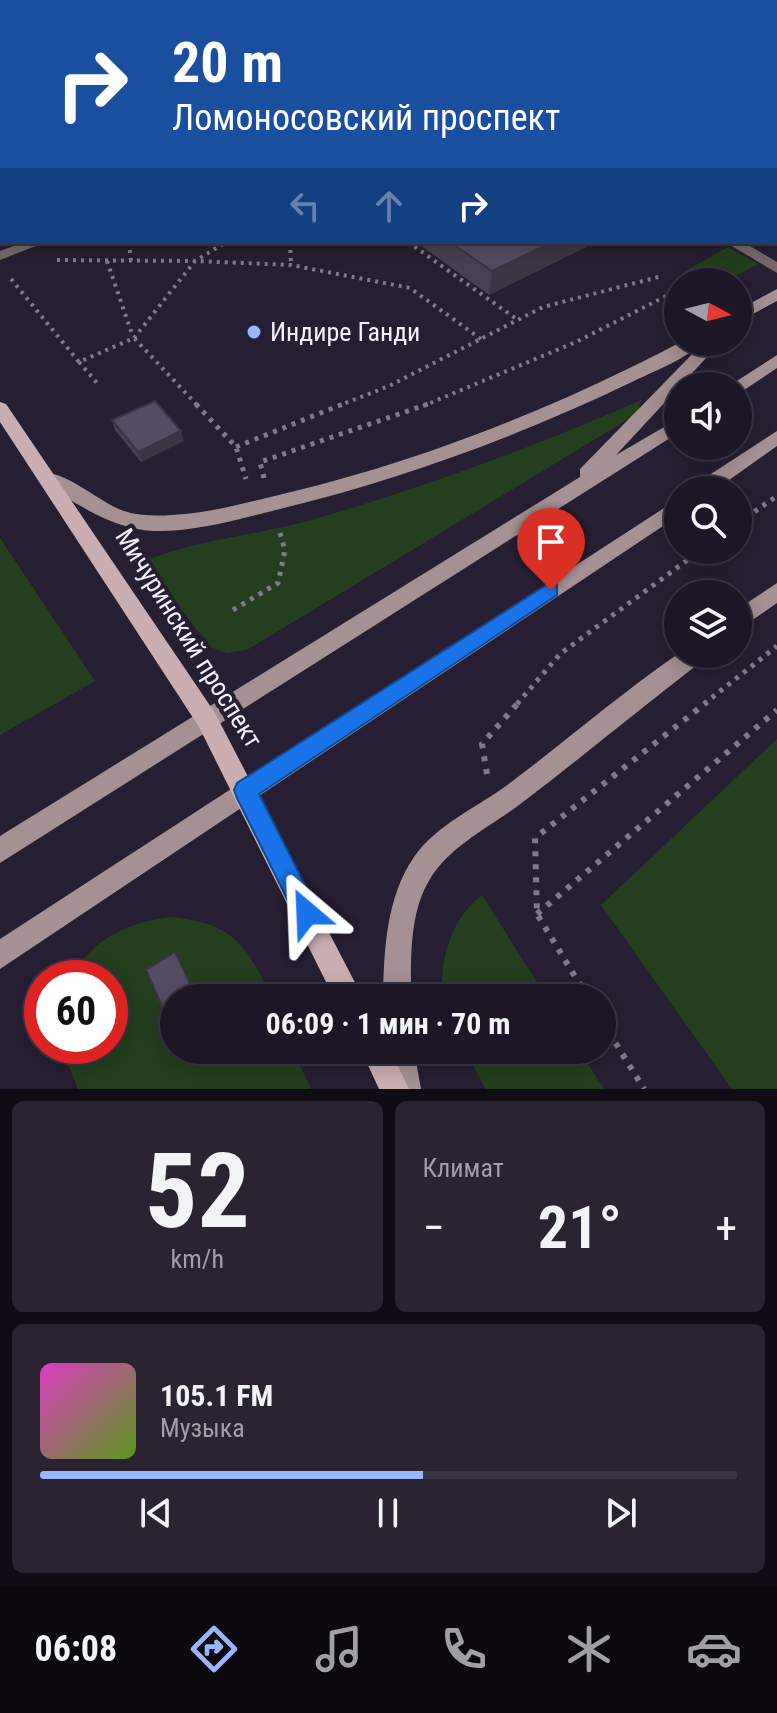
<!DOCTYPE html>
<html lang="ru">
<head>
<meta charset="utf-8">
<style>
	:root { --surface:#1c1626; --page:#292332; --text:#f1f3f6; --muted:#a09fa7; --line:#3a3543; --accent:#98b5fd }
	body { margin:0; font-family:"Roboto Condensed",sans-serif; background:var(--page); color:var(--text); height:100vh; display:flex; flex-direction:column; font-size:30px; white-space:nowrap }
	* { box-sizing:border-box; margin:0 }
	p { font-size:26px; color:var(--muted) }
	.icon { flex:none; width:44px; height:44px; fill:none; stroke:currentColor; stroke-width:2; stroke-linecap:round; stroke-linejoin:round }
	.map { position:relative; height:1089px; overflow:hidden }
	.drawer { display:flex; flex-direction:column; gap:12px; padding:12px; background:#0f0c15; flex:1 }
	.drawer>* { flex:none }
	.hud { position:absolute; left:0px; top:0px; width:778px; height:244px; box-shadow:0 4px 20px #0003,0 0 0 2px var(--line); background:#1a4fa0; color:#fff; overflow:hidden }
	.needle { width:52px; rotate:97deg }
	.fabs { position:absolute; left:664px; top:268px; display:grid; gap:16px }
	.fabs a { display:grid; place-items:center; width:88px; height:88px; border-radius:50%; background:var(--surface); box-shadow:0 4px 20px #0003,0 0 0 2px var(--line); font-size:40px }
	.speed { position:absolute; left:24px; top:960px; display:flex; gap:16px; font-size:40px; font-weight:700; text-align:center }
	.speed>* { display:grid; place-content:center; width:104px; height:104px; border-radius:50%; background:var(--surface); box-shadow:0 4px 20px #0003,0 0 0 2px var(--line); line-height:1 }
	.speed .limit { border:12px solid #d22; background:#fff; color:#111 }
	.pin { position:absolute; display:grid; place-items:center; width:68px; height:68px; color:#fff; margin:-82px -34px; border-radius:50% 50% 50% 0; rotate:-45deg; box-shadow:0 0 8px #0007 }
	.pin .icon { rotate:45deg }
	.me { position:absolute; width:88px; margin:-44px; rotate:334deg; stroke-linejoin:round; filter:drop-shadow(0 0 6px #0008) }
	.turn { display:flex; align-items:center; gap:28px; height:168px; padding:0 40px; font-size:36px }
	.turn .icon { width:104px; height:104px; stroke-width:2.5 }
	.turn b { display:block; font-size:56px; line-height:68px }
	.lanes { display:flex; align-items:center; height:76px; padding:0 40px; background:#0003; justify-content:center; gap:40px; direction:ltr }
	.lanes .off { opacity:.35 }
	.big { font-size:60px; font-weight:700; line-height:1.1 }
	.drawer .card { flex:1; display:flex; flex-direction:column; justify-content:center; gap:12px; min-width:0; padding:0 28px; border-radius:12px; background:var(--page) }
	.drawer .dial { align-items:center; gap:0 }
	.dial b { font-size:104px; line-height:1 }
	.song { display:flex; align-items:center; gap:24px }
	.cover { width:96px; height:96px; border-radius:12px; background:linear-gradient(135deg,hsl(310 70% 55%),hsl(90 70% 35%)) }
	.played { height:8px; border-radius:4px; background:linear-gradient(90deg,var(--accent) 55%,var(--line) 55%) }
	.keys { display:flex; justify-content:space-around; direction:ltr }
	.heat { display:flex; justify-content:space-between; align-items:center; font-size:44px; direction:ltr }
	.drawer .tiles { flex:1; display:grid; gap:12px; grid-template-columns:1fr 1fr }
	.card:last-child { grid-column:span 2 }
	.trip { position:absolute; left:160px; top:984px; width:456px; height:80px; border-radius:40px; background:var(--surface); box-shadow:0 4px 20px #0003,0 0 0 2px var(--line); font-weight:700; line-height:80px; text-align:center }
	.menu { display:flex; height:128px; justify-content:space-around; align-items:center; background:#0b090f; color:var(--muted) }
	.menu .icon { width:56px; height:56px }
	.menu .active { color:var(--accent) }
	.menu b { font-size:36px; color:var(--text) }
	.map>svg:first-child { display:block }
</style>
</head>
<body>
<div class="map">
<svg width="777" height="1089" viewBox="0 0 777 1089">
	<rect width="100%" height="100%" fill="#261e32"/>
	<path fill="#233f1d" d="M728,247L758,264C732,279 711,290 682,273Z
		M641,400L637,414L247,650L227,653L210,647L144,561C199,539 259,535 315,519C427,486 535,447 641,400Z
		M0,538L95,681L0,735Z
		M777,739V1089H732L601,905Z
		M482,895L547,998H442C440,959 450,920 482,895Z
		M169,917C231,922 247,943 271,998H174V1050H293L311,1089H78L61,1046H110V978H73C91,938 128,923 169,917Z
		M464,1050H579L604,1089H486Z"/>
	<g fill="none" stroke-linecap="round" stroke-linejoin="round">
		<path stroke="#807a8a" stroke-width="4" stroke-dasharray="3 5" stroke-linecap="butt" d="M129,242L131,262
			M290,242L291,265
			M408,242L518,320
			M57,260L195,261L226,242
			M107,261L133,337
			M11,279L79,362L134,338L198,406
			M134,338L195,261L291,265L410,288L481,339
			M79,362L98,384
			M338,406L389,386L543,307L662,276
			M423,406L576,342L678,290"/>
		<path stroke="#807a8a" stroke-width="5" stroke-dasharray="4 6" stroke-linecap="butt" d="M196,404L236,447L246,479
			M236,447L343,404
			M264,478L260,462L428,404
			M738,523L777,496
			M233,610L278,583L285,550L279,530
			M517,704L560,654L701,550
			M704,704L777,646"/>
		<path stroke="#807a8a" stroke-width="6" stroke-dasharray="5 8" stroke-linecap="butt" d="M487,774L482,744L519,702
			M537,914L777,710
			M588,998L537,914L535,838L707,702
			M602,1021L644,1089"/>
		<path fill="#76686a" fill-rule="evenodd" d="M4,0H16L17,2H5Z
			M293,0H305L306,2H294Z
			M0,12H2V18H0Z
			M776,14H777V20H776Z
			M25,242H46L0,260V251Z
			M725,242H743L777,262V273Z"/>
		<path fill="#a59093" fill-rule="evenodd" d="M777,289V301L738,322V310Z
			M681,342H702C687,359 654,371 634,381C520,436 402,479 280,509C239,519 196,532 154,531C111,529 79,504 43,484L41,479L43,474C62,468 103,505 124,511C139,516 156,516 172,515C212,513 252,501 291,492C427,459 557,407 681,342Z
			M704,342H721L616,455L678,419V433L0,863V836L580,477V469Z
			M777,355V368L744,390L738,392V386H729Z
			M777,431V446L715,490H691L694,485Z
			M678,499V516L0,969V939Z
			M777,583V603L738,630V609Z
			M678,654H705L702,661C641,708 581,758 519,805C489,828 451,845 430,879C409,913 411,959 411,998H383C384,950 386,898 414,857C437,824 478,807 510,783C566,741 621,693 678,654Z
			M386,1050H414L421,1089H391Z"/>
		<path fill="#caaeb2" fill-rule="evenodd" d="M0,402L6,404L215,713L363,998H334L199,727L0,422Z
			M361,1050H390L409,1089H379Z"/>
	</g>
	<path fill="#484155" d="M59,0H226L229,2H61Z
		M382,0H492V2H385Z
		M416,242H588V246L489,295Z
		M112,420L184,441L141,462L115,430Z"/>
	<path fill="#3b3545" d="M442,0H492V2H442Z
		M759,0H774L773,2H754Z
		M2,133V177L0,178V134Z
		M777,151V182H776V152Z
		M552,242H588V246L489,295L492,271Z
		M181,431L184,441L141,462L138,452Z
		M174,1016V1024L173,1025L168,1020Z"/>
	<path fill="#544c63" stroke="#3b3545" stroke-width="2" d="M79,0H226L229,2H82Z
		M663,0H759L754,2H658Z
		M777,96V151L776,152V97Z
		M2,100V133L0,134V101Z
		M450,242H552L492,271Z
		M155,401L181,431L138,452L112,420Z
		M175,952L197,998H174V1016L168,1020L146,970Z"/>
	<path fill="#1a73e8" stroke="#114b97" stroke-width="2" d="M551,582L557,584V595L259,794L319,913L316,921L307,925L298,921L237,798L234,790L237,783Z"/>
	<circle fill="#98b5fd" stroke="#261e32" stroke-width="3" cx="254" cy="332" r="8"/>
	<g text-anchor="middle" dominant-baseline="central" stroke-width="8" stroke-linejoin="round" paint-order="stroke">
		<g font-size="26" fill="#f6f2fd" stroke="#261e32" text-anchor="start">
			<text x="270" y="332">Индире Ганди</text>
		</g>
		<g font-size="26" fill="#f6f2fd" stroke="#261e32">
			<text transform="translate(189 638) rotate(58)">Мичуринский проспект</text>
		</g>
	</g>
</svg>
<div class="fabs">
<a><svg class="needle" viewBox="-14 -14 28 28"><path d="M0-13l5 13h-10z" fill="#e53935"/><path d="M0 13l5-13h-10z" fill="#a09fa7"/></svg></a>
<a><svg class="icon" aria-label="sound" viewBox="0 0 24 24"><path d="M4 9h4l5-4v14l-5-4H4zM17 9q2 3 0 6"/></svg></a>
<a><svg class="icon" aria-label="search" viewBox="0 0 24 24"><circle cx="10" cy="10" r="6"/><path d="M15 15l6 6"/></svg></a>
<a><svg class="icon" aria-label="layers" viewBox="0 0 24 24"><path d="M12 4l9 5-9 5-9-5zM3 14l9 5 9-5"/></svg></a>
</div>
<div class="speed"><div class="limit">60</div></div>
<div class="pin" style="left:551px;top:590px;background:#d93025"><svg class="icon" aria-label="arrive" viewBox="0 0 24 24"><path d="M6 21V4h12l-3 4 3 4H6"/></svg></div>
<svg class="me" style="left:307px;top:913px" viewBox="-20 -20 40 40"><path d="M0-17L14 15 0 8-14 15z" fill="#1a73e8" stroke="#fff" stroke-width="4"/></svg>
<div class="trip">06:09 · 1 мин · 70 m</div>
<div class="hud">
<div class="turn"><svg class="icon" aria-label="right" viewBox="0 0 24 24"><path d="M7 20v-9h11M14 6l5 5-5 5"/></svg><div><b>20 m</b>Ломоносовский проспект</div></div>
<div class="lanes"><svg class="icon off" aria-label="left" viewBox="0 0 24 24"><path d="M17 20v-9H6M10 6l-5 5 5 5"/></svg><svg class="icon off" aria-label="ahead" viewBox="0 0 24 24"><path d="M12 20V5M6 11l6-6 6 6"/></svg><svg class="icon" aria-label="right" viewBox="0 0 24 24"><path d="M7 20v-9h11M14 6l5 5-5 5"/></svg></div>
</div>
</div>
<section class="drawer">
<div class="tiles">
<div class="card dial"><b>52</b><p>km/h</p></div>
<div class="card"><p>Климат</p>
<div class="heat"><a>−</a><b class="big">21°</b><a>+</a></div>
</div>
<div class="card">
<div class="song"><i class="cover"></i><div><b>105.1 FM</b><p>Музыка</p></div></div>
<div class="played"></div>
<div class="keys"><svg class="icon" aria-label="previous" viewBox="0 0 24 24"><path d="M18 5L8 12l10 7zM5 5v14"/></svg><svg class="icon" aria-label="pause" viewBox="0 0 24 24"><path d="M8 5v14M16 5v14"/></svg><svg class="icon" aria-label="next" viewBox="0 0 24 24"><path d="M6 5l10 7-10 7zM19 5v14"/></svg></div>
</div>
</div>
</section>
<nav class="menu">
<b>06:08</b>
<svg class="icon active" aria-label="directions" viewBox="0 0 24 24"><path d="M12 3l9 9-9 9-9-9zM9 14v-3h6M13 9l2 2-2 2"/></svg>
<svg class="icon" aria-label="music" viewBox="0 0 24 24"><path d="M9 18V5l10-2v13"/><circle cx="6" cy="18" r="3"/><circle cx="16" cy="16" r="3"/></svg>
<svg class="icon" aria-label="phone" viewBox="0 0 24 24"><path d="M5 4h4l2 5-3 2q2 4 5 5l2-3 5 2v4C11 20 4 13 5 4z"/></svg>
<svg class="icon" aria-label="climate" viewBox="0 0 24 24"><path d="M12 3v18M4 7l16 10M4 17L20 7"/></svg>
<svg class="icon" aria-label="car" viewBox="0 0 24 24"><path d="M5 17H2v-5l4-1 3-4h7l3 4 3 1v5h-3M9 17h6M6 11h13"/><circle cx="7" cy="17" r="2"/><circle cx="17" cy="17" r="2"/></svg>
</nav>
</body>
</html>
